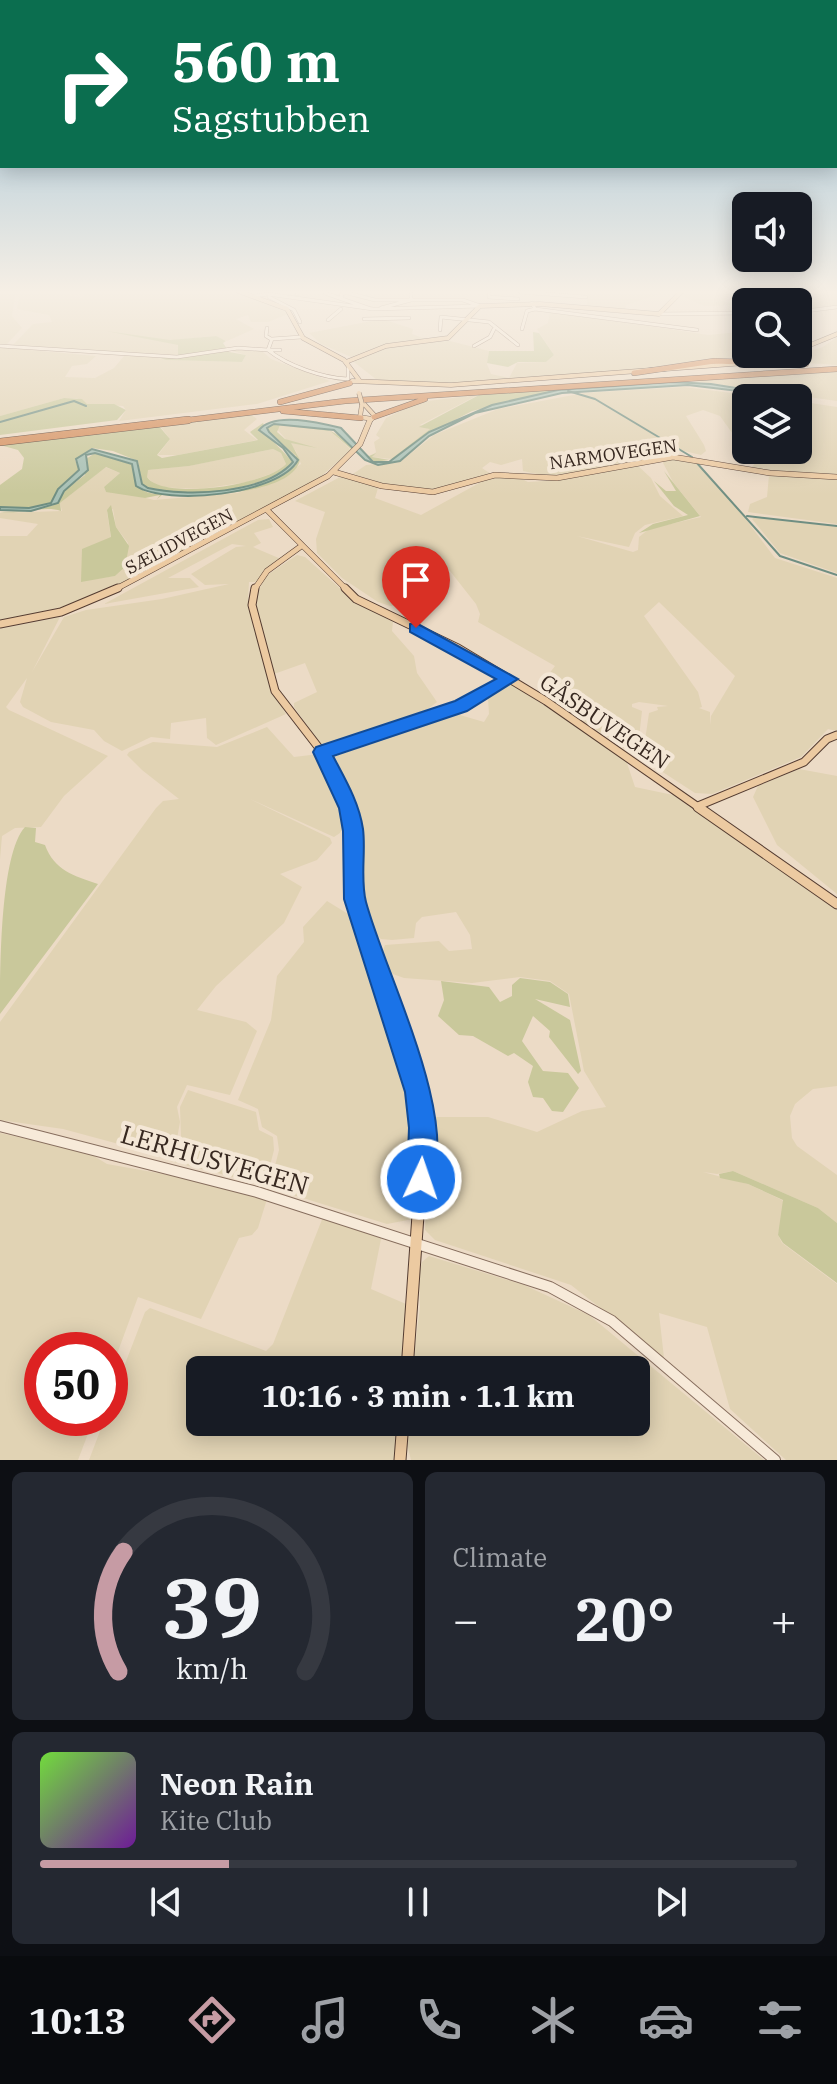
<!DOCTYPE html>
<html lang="en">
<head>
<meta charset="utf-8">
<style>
	:root { --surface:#171b24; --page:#242831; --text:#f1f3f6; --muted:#9ea1a6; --line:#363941; --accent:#c69ba4 }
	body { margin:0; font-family:"IBM Plex Serif",serif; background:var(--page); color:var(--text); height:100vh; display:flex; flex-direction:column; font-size:30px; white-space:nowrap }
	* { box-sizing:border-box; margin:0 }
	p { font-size:26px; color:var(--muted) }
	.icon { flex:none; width:44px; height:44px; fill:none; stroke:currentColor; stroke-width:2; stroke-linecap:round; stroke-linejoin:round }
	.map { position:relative; height:1460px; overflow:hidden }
	.drawer { display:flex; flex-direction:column; gap:12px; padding:12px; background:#0d0f14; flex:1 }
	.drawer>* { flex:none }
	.hud { position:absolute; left:0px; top:0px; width:838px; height:168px; box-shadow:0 4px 20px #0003; background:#0b6e4f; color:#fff; overflow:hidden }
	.fabs { position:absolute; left:732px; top:192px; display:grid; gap:16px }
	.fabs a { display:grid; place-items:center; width:80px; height:80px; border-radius:12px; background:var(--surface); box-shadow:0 4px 20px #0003; font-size:40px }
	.speed { position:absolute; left:24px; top:1332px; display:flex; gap:16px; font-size:40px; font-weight:700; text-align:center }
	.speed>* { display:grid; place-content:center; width:104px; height:104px; border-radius:50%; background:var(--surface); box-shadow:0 4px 20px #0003; line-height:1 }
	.speed .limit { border:12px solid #d22; background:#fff; color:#111 }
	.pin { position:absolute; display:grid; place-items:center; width:68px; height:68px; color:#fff; margin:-82px -34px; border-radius:50% 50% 50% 0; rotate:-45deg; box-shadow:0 0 8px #0007 }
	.pin .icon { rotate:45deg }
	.me { position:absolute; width:88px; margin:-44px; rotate:3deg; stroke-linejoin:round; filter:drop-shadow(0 0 6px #0008) }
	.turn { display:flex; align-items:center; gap:28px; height:168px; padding:0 40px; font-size:36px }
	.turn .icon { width:104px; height:104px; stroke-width:2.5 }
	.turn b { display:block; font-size:56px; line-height:68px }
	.big { font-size:60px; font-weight:800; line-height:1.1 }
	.drawer .card { flex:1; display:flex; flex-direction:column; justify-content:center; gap:12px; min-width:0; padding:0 28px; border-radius:12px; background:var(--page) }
	.drawer .dial { align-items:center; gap:0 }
	.dial svg { height:208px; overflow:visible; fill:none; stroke:var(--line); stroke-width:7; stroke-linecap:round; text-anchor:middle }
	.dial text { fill:var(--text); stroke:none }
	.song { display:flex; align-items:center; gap:24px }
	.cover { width:96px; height:96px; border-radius:12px; background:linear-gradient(135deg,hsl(100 70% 55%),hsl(280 70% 35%)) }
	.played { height:8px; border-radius:4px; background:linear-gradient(90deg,var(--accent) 25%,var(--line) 25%) }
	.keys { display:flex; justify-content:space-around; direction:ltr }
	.heat { display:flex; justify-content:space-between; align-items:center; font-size:44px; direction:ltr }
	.drawer .tiles { flex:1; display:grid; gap:12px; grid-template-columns:1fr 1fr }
	.card:last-child { grid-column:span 2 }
	.trip { position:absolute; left:186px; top:1356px; width:464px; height:80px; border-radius:12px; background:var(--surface); box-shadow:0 4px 20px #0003; font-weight:800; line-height:80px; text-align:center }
	.dock { display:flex; height:128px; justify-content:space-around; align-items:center; background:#090b0e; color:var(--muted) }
	.dock .icon { width:56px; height:56px }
	.dock .selected { color:var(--accent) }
	.dock b { font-size:36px; color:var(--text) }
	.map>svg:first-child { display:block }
</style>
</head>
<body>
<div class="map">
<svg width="837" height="1460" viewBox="0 0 837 1460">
	<rect width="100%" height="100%" fill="#ecdbc6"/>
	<path fill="#e1d3b4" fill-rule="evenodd" d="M0,291H16L12,316L22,328L7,344L8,348L96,356L87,364L72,366L65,377L95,378L114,368L125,355L13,345L33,324L52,322L49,315L17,309L20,291H50L81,298L89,291H232L278,306L288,314L268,322H251L248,315L236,319L254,329L227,341L213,336L177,340L179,355L145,354L166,360L242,362L246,355L229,350L262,351L271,359L330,381L257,404L119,421L126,410L123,406L87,404L77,398H64L0,416Z
		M587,291H669L626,305L625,309L587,306Z
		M686,291H837V306L798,311V302L704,306L680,295Z
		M550,311L708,335L739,332L735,315L746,314V354H774L758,359L712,358L640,369L461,383L377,380L354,362L356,359L321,344L309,333L382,319L413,329L412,334L433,342L450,341L489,351L487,364L491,374L509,378L517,363L546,362L554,355L537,329L548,323Z
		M837,337V365L777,361L823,347Z
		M837,372V401L695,381V380Z
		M684,387L756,396L746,398V445L735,437L720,416L703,410L686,416L704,445L706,451L701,455L680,450L580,472L546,476L523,471L522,459L501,465L490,462L482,468L491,474L435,490L385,484L353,474L366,465L400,462L434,435L498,409L584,393Z
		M478,395L420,425L430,429L392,459L372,457L376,452L374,442L380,438L376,435L386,418L419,402Z
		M798,401L837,407V476L749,469L771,450H798Z
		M250,414L257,419L244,430L257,440L178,455H158L170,439L160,426Z
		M293,424L330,431L351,450L316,481L107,592L66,606L0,621V536H27L38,524L0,518V513L62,511L60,503L105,467L120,473L104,487L106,492H121L154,500L238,493L278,480L301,464L296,451L277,429L280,425ZM113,509L116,527L128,543L125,567L115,576L81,581L111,538L107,512Z
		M273,449L281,453L286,464L281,470L248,482L200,489L158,487L147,477V470L188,466Z
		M661,459L692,460L697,464L732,501L775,558L837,578V731L828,729L801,757L712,794L695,793L638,756L643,754L649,713L658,710L657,707L668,706L639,702L632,704V707L642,711L638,747L628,751L543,694L545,690L539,687L555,666L478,622L480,614L476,604L450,571L444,567L434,571L435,579L443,584L422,602L390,606L378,602L342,578L317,553L316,539L325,512L295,501L342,476L378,488L375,498L421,515L492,476L518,477L528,482L561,480L636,464L651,478L660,496L683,516L645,525L635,533L629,547L577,536L633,552L638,550L639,537L649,529L701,517L673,482ZM659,602L735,676L711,716L710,725V712L699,708L702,707L698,692L644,616Z
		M769,475L837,478V524L748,512L750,504L767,497Z
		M755,517L837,527V573L780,553L752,519Z
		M269,519L273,527L254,533L261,543L253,547L281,559L255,582H249L248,600L270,686L286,714L216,745L207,738L206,718L171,723L170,739L151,737L122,751L104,741L94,730L51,722L23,707L20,702L27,678L6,707L9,710L108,756L64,796L41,827L15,828L2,836L0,859V629L60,617L32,672L64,617L86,610L162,599L229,584L205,585L191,574L236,547L246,546L232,544L168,578H190L199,587L104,604L258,520Z
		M297,555L305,557L352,599L393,622L392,631L414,656L417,673L437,702L416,718L323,748L294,707V703L317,692L305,663L274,674L254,600L266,576Z
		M505,684L514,685L626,760L635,787L673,795L837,910V1086L813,1089L795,1104L790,1116L792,1138L797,1146L837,1175V1223L818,1208L733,1171L717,1174L703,1172L748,1184L782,1200L785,1205L778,1235L782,1243L837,1284V1460H786L730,1409L707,1327L659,1313L664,1358L571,1285L435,1240L425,1230L430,1117H488L537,1132L582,1111L606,1107L584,1071L569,994L550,981L520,977L472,983L404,978L390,973L382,953L385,945L439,941L449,951L472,949L470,935L456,912L422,917L416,923L414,938L392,940L381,939L374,933L363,906L356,817L331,754L334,751L453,713L484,722L489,714L488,698Z
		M267,727L294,757L319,754L335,781L347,819L340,833L334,837L250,799L330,838L332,843L317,860L280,874L302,887L284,923L216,986L197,1010L246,1022L257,1031L230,1095L187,1085L177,1107L180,1122L177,1139L167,1157L63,1129L0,1120V1022L156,808L163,801L179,799L142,770L127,755L129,752L153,742L217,747Z
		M799,769L837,776V894L777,845L753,797L758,786Z
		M327,901L353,917L361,930L416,1091L421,1124L413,1219L387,1224L274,1189L271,1182L279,1150L277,1136L262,1127L258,1109L238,1100L271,1020L277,976L304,942L303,927Z
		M188,1090L256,1112L259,1130L273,1137L274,1150L265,1185L170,1161L181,1136L180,1107Z
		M0,1133L89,1153L107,1164L186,1178L267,1199L258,1228L252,1235L239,1238L201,1319L138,1297L110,1373V1350H42V1418H94L78,1460H0Z
		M323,1217L382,1234L371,1289L406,1304L402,1370H200V1422H398L396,1460H89L105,1418H110V1403L145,1312L150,1308L266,1351L273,1344Z
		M429,1256L524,1285L589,1315L764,1460H411L407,1444L409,1422H636V1370H412L420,1307L419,1274L422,1262Z"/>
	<path fill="#c9c89b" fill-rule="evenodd" d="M106,331L170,340L216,336L226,341L223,343L229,352L246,355L242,362L166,360L157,357H178V345Z
		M533,332L539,333L554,355L546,362H518L508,367L487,363L489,351H534Z
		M673,380L756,389L673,382L558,390L472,411L419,439L396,459L374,462L364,453L369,456L376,453L372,457L390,460L430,429L419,427L479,395Z
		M64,398L82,399L87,404H114L126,410L117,420L0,435V416Z
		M263,423L268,436L293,462C269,490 174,504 142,484L138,461L113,451L92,448L75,460L79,469L58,489L51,503L29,508L0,507V485L22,469L24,458L18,450L0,445L158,425L170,439L157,455L162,458L258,440L250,432ZM273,449L281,453L286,464C268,485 163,501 147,477L148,470L189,466Z
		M274,424C307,422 331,424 355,449H351L330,431L280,425L277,432L285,439L317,448L291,443L300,460C292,496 191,497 162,495L157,499L160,495L145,498L106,492L104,487L120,473L106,467L60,503L61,511C44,505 20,515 0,512L32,511L54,505L64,491L85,475L86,459L95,453L132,464C134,475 134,485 144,491C151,495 162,494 169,494C212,496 262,493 296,465V456L269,432L267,428Z
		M664,471L700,516L639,533L653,524L688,515L674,506L654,481L666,491H676Z
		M111,505L116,527L129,546L125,567L115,576L81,582L82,549L111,537L107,510Z
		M25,827L36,828L35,842L45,845C54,870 74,876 98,884L0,1014C0,969 0,854 25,827Z
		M520,978L550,982L568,994L570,1007L535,999L570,1020L581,1071L578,1074L549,1037L550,1031L533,1016L522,1041L543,1071L568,1073L579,1088L563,1112L552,1111L543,1098L533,1097L528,1082L533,1066L514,1053L508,1056L473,1036L459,1035L438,1016L444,1000L441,981L489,987L500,1002L512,996V985Z
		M733,1171L818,1208L837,1223V1283L783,1243L778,1235L783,1200L748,1184L720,1178L719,1174Z"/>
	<path fill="#a7c0b5" stroke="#6f8e82" stroke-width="2" d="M672,382L711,384L798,398L688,385L562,393L475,413L429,436L400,461L378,465L365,460L334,430L274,424L267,428L269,432L298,460C279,495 167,506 136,486L132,464L95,453L86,455L88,470L64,491L58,503L31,511L0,510V507L29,508L51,503L58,489L79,470L76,459L92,449L137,461L142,484L148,488C187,497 265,494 293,462L283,448L259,430C274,411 321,423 341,428L373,462H389L429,432L492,405L558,390Z"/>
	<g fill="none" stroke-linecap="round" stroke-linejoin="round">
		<path stroke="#6f8e82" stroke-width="2" d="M568,391L595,399L692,457
			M0,422L74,401L86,406
			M696,462L780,556L837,575
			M747,516L837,526"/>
		<defs>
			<path id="minor-far2" d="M340,291L375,300H463L480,306
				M489,291V297L518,299
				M346,292L341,295L342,299L371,309
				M520,292L586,297
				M325,293L342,299
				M297,294L298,291
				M254,296L268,294L373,309L480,306
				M269,297L294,310L300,322
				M532,303L535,309L697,330
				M381,308L411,300V291
				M798,312L837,307
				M659,314L746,313
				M364,319L409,318
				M328,320L341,309
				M267,328L266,336L271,339
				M522,329L527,311L535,309
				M440,330L441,317L489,322L518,345
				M0,346L177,357L238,348L268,350L272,339L301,337
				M474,346L490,337L494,329
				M280,350H268C288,366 323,378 348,379V368"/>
			<path id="minor-far1" d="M322,752L461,706L509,679"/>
			<path id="minor" d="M0,1126L257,1192L550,1287L612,1321L775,1460"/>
			<path id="major-far4" d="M238,291L287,309L303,338L344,360L359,380
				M798,350L837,334
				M763,360L787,354
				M346,362L386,346L448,338L480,306L540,304L659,314L682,291
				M352,381L451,385L745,363
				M362,404L360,417L372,419L374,415L364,404"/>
			<path id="major-far3" d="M334,472L382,486L433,492L495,475L557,478L673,457L770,473L837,477
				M267,510L347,590
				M114,590L328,476L360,444L370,420
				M254,590L267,571L300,547"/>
			<path id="major-far2" d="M255,588L252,605L275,691L322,752L348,809
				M345,588L356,599L458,648L546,701L701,809
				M0,624L61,612L118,588
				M698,806L804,762L827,739L837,735"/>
			<path id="major-far1" d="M347,807L353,831L354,899L417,1093
				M698,807L837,904"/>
			<path id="major" d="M407,1370L422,1159L416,1091
				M400,1460L403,1422"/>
			<path id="highway-far1" d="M634,373L714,361L806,364
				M280,402L350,383
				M283,411L361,418
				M374,417L425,399
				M172,422L345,401L837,369"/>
			<path id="highway" d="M0,442L188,420"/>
		</defs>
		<use href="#minor-far2" stroke="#866d5d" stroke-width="4"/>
		<use href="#minor-far1" stroke="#866d5d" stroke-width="8"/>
		<use href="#minor" stroke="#866d5d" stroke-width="12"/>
		<use href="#major-far4" stroke="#543c31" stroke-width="5"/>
		<use href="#major-far3" stroke="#543c31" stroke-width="6"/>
		<use href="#major-far2" stroke="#543c31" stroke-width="9"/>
		<use href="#major-far1" stroke="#543c31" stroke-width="11"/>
		<use href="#major" stroke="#543c31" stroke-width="13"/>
		<use href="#highway-far1" stroke="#543c31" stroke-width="6"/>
		<use href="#highway" stroke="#543c31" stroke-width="8"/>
		<use href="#minor-far2" stroke="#f7ead9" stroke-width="3"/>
		<use href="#minor-far1" stroke="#f7ead9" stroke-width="6"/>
		<use href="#minor" stroke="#f7ead9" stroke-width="10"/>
		<use href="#major-far4" stroke="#eccaa1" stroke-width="4"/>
		<use href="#major-far3" stroke="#eccaa1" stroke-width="5"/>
		<use href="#major-far2" stroke="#eccaa1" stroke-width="7"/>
		<use href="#major-far1" stroke="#eccaa1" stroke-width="9"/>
		<use href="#major" stroke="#eccaa1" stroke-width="11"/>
		<use href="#highway-far1" stroke="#d58f5d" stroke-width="5"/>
		<use href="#highway" stroke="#d58f5d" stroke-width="7"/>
		<defs>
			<path id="major-bridge" d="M745,363L763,360
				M359,393L362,404"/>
		</defs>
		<use href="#major-bridge" stroke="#543c31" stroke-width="5" stroke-linecap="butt"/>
		<use href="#major-bridge" stroke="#eccaa1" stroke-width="4"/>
	</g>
	<linearGradient id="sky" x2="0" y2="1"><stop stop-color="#8eb9d4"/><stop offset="0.59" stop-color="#f6efe5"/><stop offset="1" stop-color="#f6efe5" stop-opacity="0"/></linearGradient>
	<rect width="837" height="495" fill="url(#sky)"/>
	<path fill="#1a73e8" stroke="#114b97" stroke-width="2" d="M416,623L518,679L467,711L333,756C345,779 359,802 363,829C366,852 360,879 366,902C386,976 460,1116 431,1188L421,1192L411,1188L407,1179L409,1128L405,1092L344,899L343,831L339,808L313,752L316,747L455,701L496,679L410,632V624Z"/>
	<g text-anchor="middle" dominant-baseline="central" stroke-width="8" stroke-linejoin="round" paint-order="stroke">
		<g font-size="18" fill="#372820" stroke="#f4e7d6">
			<text transform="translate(613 454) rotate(-8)">NARMOVEGEN</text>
			<text transform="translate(179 541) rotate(-28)">SÆLIDVEGEN</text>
		</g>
		<g font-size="22" fill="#372820" stroke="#f4e7d6">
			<text transform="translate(605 721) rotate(34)">GÅSBUVEGEN</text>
		</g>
		<g font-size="26" fill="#372820" stroke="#f4e7d6">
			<text transform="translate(215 1159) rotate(16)">LERHUSVEGEN</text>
		</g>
	</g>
</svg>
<div class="fabs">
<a><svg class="icon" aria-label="sound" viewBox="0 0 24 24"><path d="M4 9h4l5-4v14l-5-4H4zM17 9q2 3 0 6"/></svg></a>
<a><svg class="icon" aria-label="search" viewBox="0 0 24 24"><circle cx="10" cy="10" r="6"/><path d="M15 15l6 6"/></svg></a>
<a><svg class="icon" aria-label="layers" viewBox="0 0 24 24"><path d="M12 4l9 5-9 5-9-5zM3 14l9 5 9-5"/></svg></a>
</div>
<div class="speed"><div class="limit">50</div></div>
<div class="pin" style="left:416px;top:628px;background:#d93025"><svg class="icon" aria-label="arrive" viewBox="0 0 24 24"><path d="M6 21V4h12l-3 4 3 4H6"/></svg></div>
<svg class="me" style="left:421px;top:1179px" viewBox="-20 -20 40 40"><circle r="17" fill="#1a73e8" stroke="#fff" stroke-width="3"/><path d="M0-11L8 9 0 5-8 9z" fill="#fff"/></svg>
<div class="trip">10:16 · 3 min · 1.1 km</div>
<div class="hud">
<div class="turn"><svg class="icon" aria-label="right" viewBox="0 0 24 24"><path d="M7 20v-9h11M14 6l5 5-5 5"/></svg><div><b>560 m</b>Sagstubben</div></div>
</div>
</div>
<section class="drawer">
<div class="tiles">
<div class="card dial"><svg viewBox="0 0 100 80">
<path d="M14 69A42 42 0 1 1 86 69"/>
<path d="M14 69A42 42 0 0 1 16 23" stroke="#c69ba4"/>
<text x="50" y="56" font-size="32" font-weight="700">39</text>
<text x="50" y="72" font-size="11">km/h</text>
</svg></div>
<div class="card"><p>Climate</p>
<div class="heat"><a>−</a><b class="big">20°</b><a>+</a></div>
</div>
<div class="card">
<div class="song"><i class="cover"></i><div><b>Neon Rain</b><p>Kite Club</p></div></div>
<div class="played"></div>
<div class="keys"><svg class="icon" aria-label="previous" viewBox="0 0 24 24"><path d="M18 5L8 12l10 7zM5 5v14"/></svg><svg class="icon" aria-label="pause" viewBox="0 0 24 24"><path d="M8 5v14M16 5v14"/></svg><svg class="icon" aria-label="next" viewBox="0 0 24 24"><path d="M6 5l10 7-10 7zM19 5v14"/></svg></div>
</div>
</div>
</section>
<nav class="dock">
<b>10:13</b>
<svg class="icon selected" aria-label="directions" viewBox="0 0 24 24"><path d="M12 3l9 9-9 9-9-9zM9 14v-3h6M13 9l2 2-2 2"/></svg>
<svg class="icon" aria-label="music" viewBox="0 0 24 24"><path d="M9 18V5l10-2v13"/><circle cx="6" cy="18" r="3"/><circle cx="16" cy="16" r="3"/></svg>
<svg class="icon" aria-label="phone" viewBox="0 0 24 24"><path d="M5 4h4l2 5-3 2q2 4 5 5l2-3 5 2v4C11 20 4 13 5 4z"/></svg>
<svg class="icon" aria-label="climate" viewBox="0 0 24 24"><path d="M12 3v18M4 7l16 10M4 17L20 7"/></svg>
<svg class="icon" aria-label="car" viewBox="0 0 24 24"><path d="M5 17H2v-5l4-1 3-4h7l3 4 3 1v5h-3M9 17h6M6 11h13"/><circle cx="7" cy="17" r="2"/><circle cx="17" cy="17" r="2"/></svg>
<svg class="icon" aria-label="filters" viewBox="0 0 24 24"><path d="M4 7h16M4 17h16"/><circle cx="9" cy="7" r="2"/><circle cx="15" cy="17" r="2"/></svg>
</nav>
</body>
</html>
